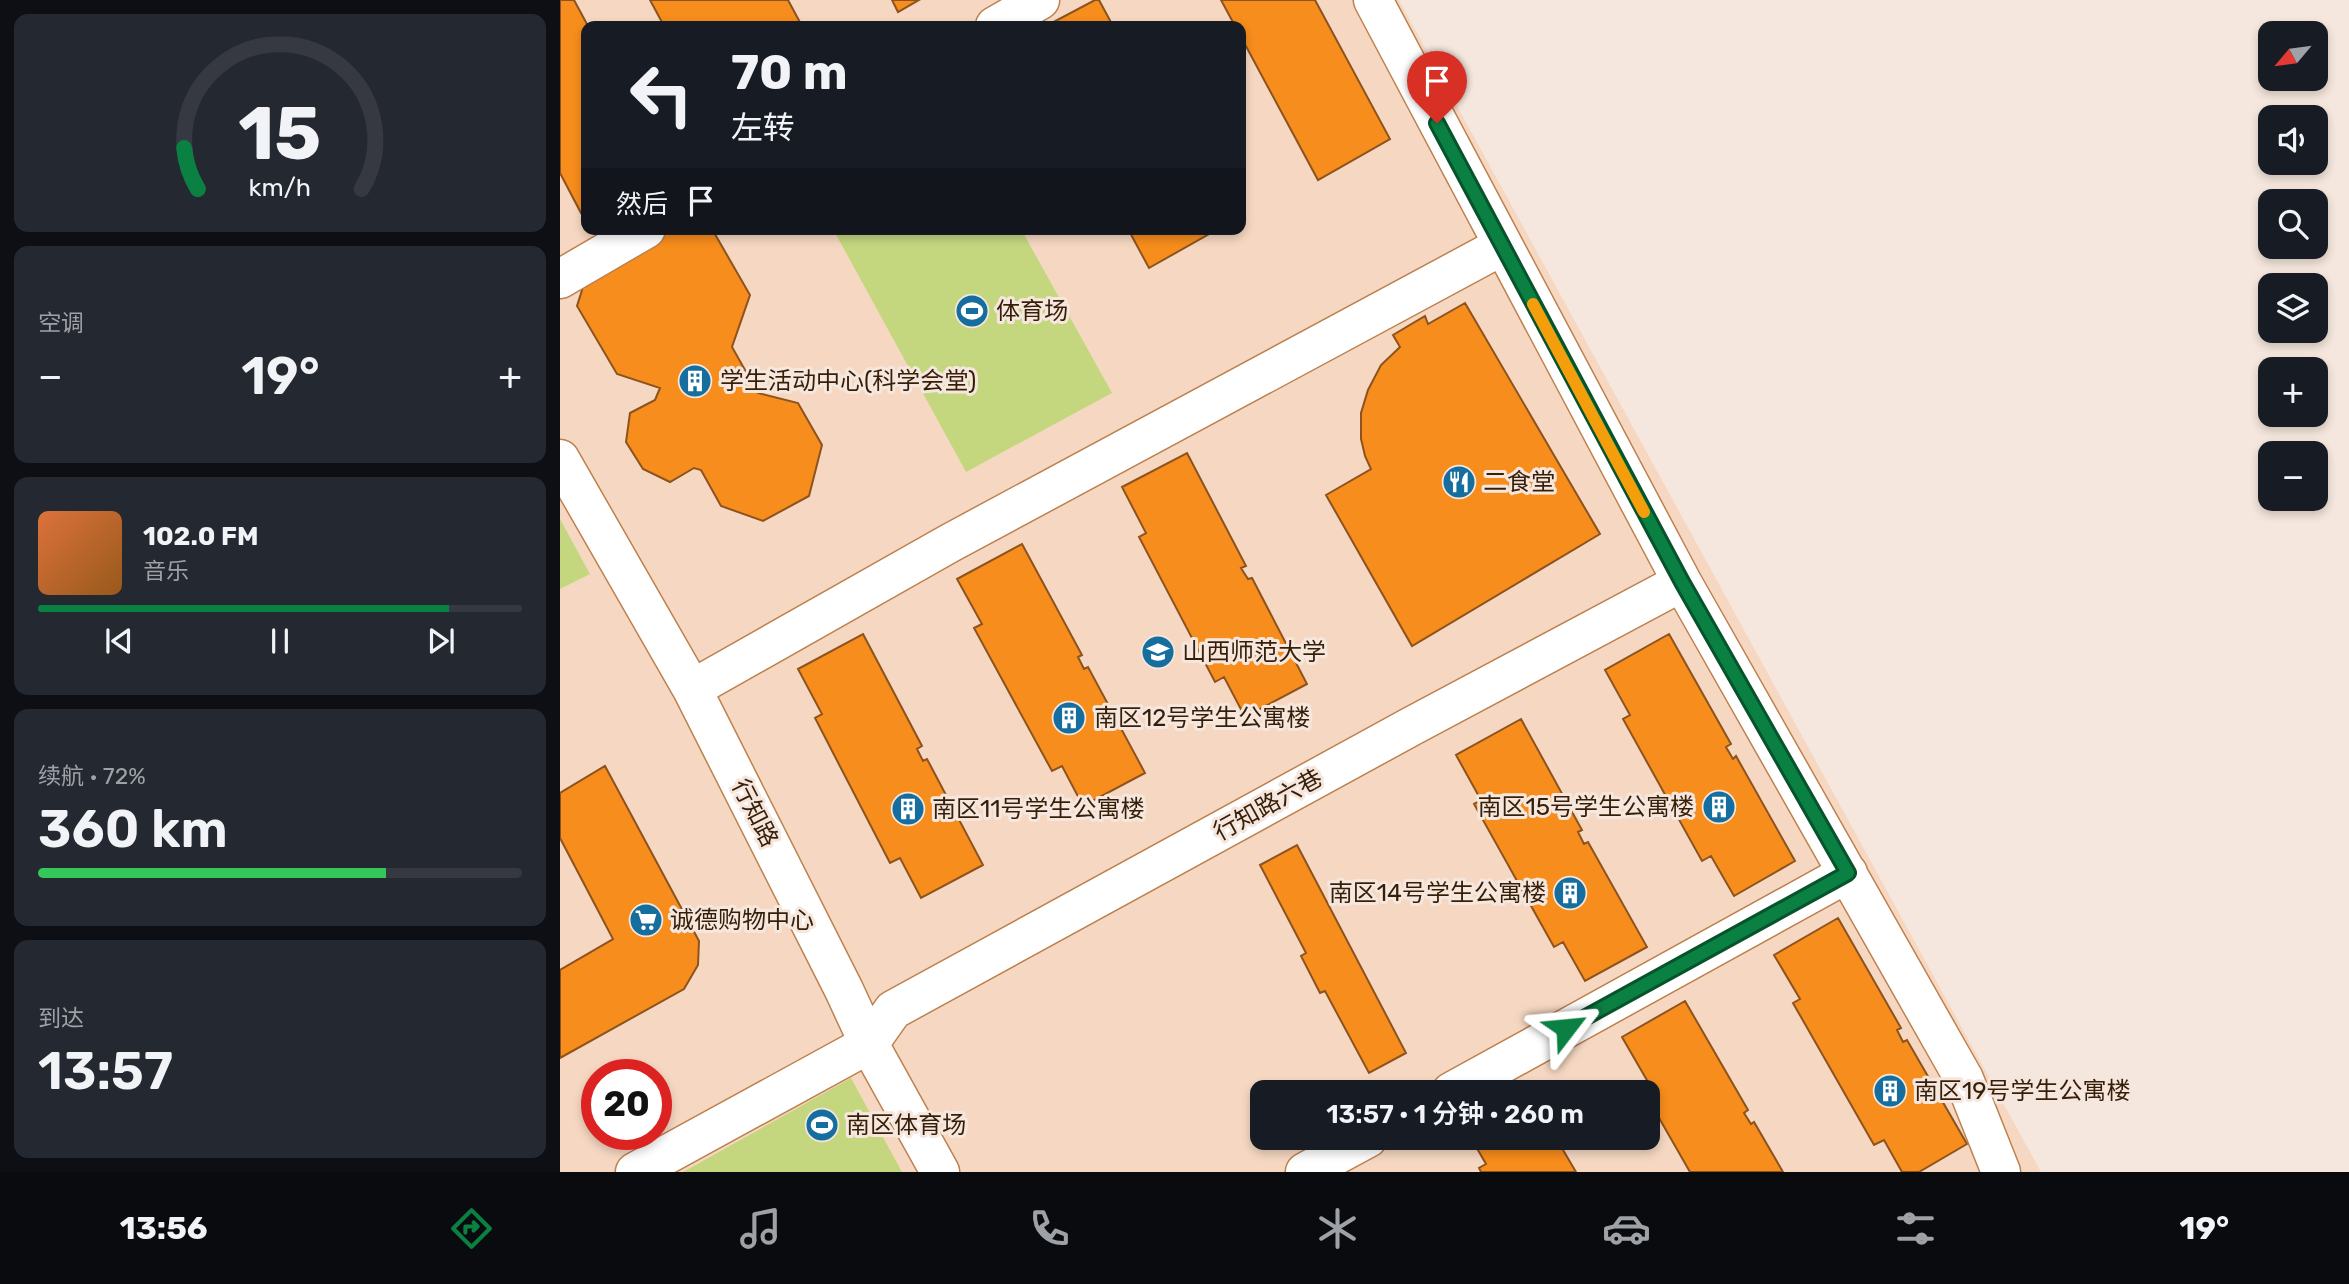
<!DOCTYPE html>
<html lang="zh">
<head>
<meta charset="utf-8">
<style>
	:root { --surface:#171b24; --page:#242831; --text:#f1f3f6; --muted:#9ea1a6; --line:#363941; --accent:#0b8043 }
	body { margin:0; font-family:Rubik,"Noto Sans SC",sans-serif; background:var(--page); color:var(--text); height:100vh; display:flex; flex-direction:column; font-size:26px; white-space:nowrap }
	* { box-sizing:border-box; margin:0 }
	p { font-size:23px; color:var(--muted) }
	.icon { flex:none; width:38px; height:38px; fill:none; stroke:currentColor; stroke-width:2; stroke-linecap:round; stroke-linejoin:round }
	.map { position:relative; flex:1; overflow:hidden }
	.panel { display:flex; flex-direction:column; gap:14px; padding:14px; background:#0d0f14; width:560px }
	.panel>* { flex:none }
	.top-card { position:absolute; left:21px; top:21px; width:665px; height:214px; border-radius:14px; box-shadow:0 4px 10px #0003; background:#171b24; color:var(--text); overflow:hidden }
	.needle { width:46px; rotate:241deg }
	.tools { position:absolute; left:1698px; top:21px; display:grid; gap:14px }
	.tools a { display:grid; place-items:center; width:70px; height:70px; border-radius:14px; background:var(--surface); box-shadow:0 4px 10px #0003; font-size:35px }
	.speed { position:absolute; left:21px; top:1059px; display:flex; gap:14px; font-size:35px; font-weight:700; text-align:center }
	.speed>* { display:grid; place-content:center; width:91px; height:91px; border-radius:50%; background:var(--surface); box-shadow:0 4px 10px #0003; line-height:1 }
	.speed .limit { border:10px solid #d22; background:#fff; color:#111 }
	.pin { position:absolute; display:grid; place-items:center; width:60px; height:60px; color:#fff; margin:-72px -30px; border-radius:50% 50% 50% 0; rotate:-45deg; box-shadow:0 0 7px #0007 }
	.pin .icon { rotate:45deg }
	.me { position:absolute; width:77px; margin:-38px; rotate:61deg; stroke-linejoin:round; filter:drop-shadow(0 0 5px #0008) }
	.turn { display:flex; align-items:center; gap:24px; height:147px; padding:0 35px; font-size:32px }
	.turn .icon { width:91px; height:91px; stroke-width:2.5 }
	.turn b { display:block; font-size:49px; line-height:60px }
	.then { display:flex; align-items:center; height:66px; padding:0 35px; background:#0003; gap:14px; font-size:26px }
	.big { font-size:52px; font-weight:600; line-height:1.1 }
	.panel .widget { flex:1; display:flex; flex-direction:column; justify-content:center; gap:10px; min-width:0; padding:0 24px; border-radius:14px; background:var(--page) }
	.panel .dial { align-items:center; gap:0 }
	.dial svg { height:182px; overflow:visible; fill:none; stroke:var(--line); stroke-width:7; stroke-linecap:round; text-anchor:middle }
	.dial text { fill:var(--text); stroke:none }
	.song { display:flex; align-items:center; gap:21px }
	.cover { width:84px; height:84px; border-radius:10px; background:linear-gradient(135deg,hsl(20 70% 55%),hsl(30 70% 35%)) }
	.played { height:7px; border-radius:4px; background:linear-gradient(90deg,var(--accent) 85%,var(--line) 85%) }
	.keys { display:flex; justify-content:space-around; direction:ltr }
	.heat { display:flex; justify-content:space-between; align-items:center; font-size:38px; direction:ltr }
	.charge { height:10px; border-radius:5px; background:linear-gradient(90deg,#34c759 72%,var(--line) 0) }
	.trip { position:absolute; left:690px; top:1080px; width:410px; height:70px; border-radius:14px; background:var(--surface); box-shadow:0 4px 10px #0003; font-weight:600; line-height:70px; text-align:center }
	.tabs { display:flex; height:112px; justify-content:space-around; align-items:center; background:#090b0e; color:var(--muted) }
	.tabs .icon { width:49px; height:49px }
	.tabs .selected { color:var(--accent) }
	.tabs b { font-size:32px; color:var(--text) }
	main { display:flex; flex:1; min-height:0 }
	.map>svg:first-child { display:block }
</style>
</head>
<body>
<main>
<section class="panel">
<div class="widget dial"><svg viewBox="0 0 100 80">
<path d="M14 69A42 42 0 1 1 86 69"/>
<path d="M14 69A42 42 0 0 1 8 51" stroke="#0b8043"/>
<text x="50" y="56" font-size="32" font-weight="700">15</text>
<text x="50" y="72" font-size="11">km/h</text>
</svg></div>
<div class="widget"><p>空调</p>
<div class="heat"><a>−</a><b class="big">19°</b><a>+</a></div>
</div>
<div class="widget">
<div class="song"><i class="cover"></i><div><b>102.0 FM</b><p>音乐</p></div></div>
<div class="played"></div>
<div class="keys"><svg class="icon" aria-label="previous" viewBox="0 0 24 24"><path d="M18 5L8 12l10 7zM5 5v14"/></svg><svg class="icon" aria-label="pause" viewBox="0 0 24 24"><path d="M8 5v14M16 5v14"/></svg><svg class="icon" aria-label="next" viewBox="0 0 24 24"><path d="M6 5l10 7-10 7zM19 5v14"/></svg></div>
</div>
<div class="widget"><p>续航 · 72%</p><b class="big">360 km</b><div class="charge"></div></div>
<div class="widget"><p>到达</p><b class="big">13:57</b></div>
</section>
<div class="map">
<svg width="1789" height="1172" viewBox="0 0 1789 1172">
	<rect width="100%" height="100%" fill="#f5e7dd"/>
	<path fill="#f6d8c2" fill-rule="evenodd" d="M0,0H839L1481,1172H0ZM26,26H681V229H26ZM37,1074H96V1134H37ZM702,1092H1087V1138H702Z"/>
	<path fill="#c4d77f" d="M273,229H461L552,393L406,472Z
		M0,519L30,574L0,589Z
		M291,1078L342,1172H123Z"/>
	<path fill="#f78d1c" stroke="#8d531e" stroke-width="2" d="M0,0H14L28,26H26V210L21,213L0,173Z
		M90,0H228L242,26H104Z
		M332,0H359L338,12Z
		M535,0H539L553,26H486Z
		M661,0H755L830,139L758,180L681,37V26H675Z
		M66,229H152L190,295L172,347L198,393L238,403L262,445L249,496L203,521L161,506L141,470L134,468L110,482L83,469L66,442L70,413L95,400L100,388L57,374L17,306L36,246Z
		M568,229H658L589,268Z
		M905,303L1040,534L852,646L766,495L811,469L805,456L801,439V413L808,390L821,365L840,347L833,335L865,316L868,324Z
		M627,453L686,566L681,568L688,579L692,578L747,684L685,717L664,677L655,682L579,537L586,533L562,487Z
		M462,544L522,655L518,657L524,669L528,667L585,773L523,806L502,766L492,771L414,628L422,624L397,579Z
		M303,634L362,746L357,749L363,761L367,759L423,865L361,898L340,858L330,863L255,718L262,714L238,669Z
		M1109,634L1171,744L1166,747L1173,759L1176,756L1235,861L1174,896L1151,856L1142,861L1063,719L1070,715L1045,670Z
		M961,719L1022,830L1018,832L1024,844L1028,842L1087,947L1025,981L1003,942L994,947L914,804L921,800L896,755Z
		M45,766L139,941L138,965L124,989L0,1058V970L53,939L0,838V793Z
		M737,845L846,1053L809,1073L765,991L760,993L741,956L746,953L700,865Z
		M1278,918L1341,1028L1337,1030L1343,1042L1347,1040L1407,1144L1359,1172H1342L1324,1140L1314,1145L1233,1003L1240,999L1214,955Z
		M1125,1001L1188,1110L1184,1113L1191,1124L1194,1122L1223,1172H1130L1087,1097V1092H1084L1080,1086L1088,1082L1062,1037Z
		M964,1082L970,1092H948Z
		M911,1138H996L1016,1172H921L919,1168L926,1164Z"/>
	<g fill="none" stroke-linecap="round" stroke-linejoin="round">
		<defs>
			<path id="minor" d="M813,0L1122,582L1404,1079L1441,1172
				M435,26L480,0
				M0,279L86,229
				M0,459L132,689L284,990L309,1044L380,1172
				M132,689L390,543L942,246
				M891,1092L1288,873
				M75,1172L309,1044L333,1010L852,726L1122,582
				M745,1172L808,1138"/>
		</defs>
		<use href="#minor" stroke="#be814e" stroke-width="41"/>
		<use href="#minor" stroke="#fff" stroke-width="38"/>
	</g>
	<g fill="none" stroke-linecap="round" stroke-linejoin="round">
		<defs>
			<path id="route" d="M877,123L1122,582L1288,873L1006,1028"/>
		</defs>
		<use href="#route" stroke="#07532c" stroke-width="18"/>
		<use href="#route" stroke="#0b8043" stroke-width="12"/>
		<path stroke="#f59e0b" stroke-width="12" d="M973,304L1084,512"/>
	</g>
	<defs>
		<symbol id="stadium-disc" viewBox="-11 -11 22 22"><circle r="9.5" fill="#166e9e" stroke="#f5e7dd"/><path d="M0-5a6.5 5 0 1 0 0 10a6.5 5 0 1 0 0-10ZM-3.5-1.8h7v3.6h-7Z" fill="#fff"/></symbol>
		<symbol id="building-disc" viewBox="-11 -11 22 22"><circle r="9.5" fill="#166e9e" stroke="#f5e7dd"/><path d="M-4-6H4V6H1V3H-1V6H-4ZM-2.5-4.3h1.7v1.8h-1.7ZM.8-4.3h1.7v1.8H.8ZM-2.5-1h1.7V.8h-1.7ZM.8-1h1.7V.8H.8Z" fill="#fff"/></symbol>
		<symbol id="restaurant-disc" viewBox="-11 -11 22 22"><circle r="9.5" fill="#166e9e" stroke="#f5e7dd"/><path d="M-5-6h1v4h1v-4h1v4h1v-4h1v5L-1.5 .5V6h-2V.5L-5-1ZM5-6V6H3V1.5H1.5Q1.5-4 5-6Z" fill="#fff"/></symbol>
		<symbol id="university-disc" viewBox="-11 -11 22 22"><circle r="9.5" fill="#166e9e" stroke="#f5e7dd"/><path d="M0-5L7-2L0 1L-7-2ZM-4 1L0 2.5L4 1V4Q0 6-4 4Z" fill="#fff"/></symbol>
		<symbol id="supermarket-disc" viewBox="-11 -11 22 22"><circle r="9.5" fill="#166e9e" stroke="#f5e7dd"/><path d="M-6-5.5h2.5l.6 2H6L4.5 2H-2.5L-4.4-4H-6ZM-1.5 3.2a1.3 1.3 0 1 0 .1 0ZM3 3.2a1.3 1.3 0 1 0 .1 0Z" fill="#fff"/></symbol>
	</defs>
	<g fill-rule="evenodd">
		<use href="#stadium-disc" x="393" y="292" width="38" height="38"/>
		<use href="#building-disc" x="116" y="362" width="38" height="38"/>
		<use href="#restaurant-disc" x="880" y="463" width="38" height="38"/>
		<use href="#university-disc" x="579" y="633" width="38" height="38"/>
		<use href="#building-disc" x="490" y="699" width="38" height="38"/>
		<use href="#building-disc" x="1140" y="788" width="38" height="38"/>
		<use href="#building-disc" x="329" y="790" width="38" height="38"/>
		<use href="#building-disc" x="991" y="874" width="38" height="38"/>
		<use href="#supermarket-disc" x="67" y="901" width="38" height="38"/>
		<use href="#building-disc" x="1311" y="1072" width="38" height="38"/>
		<use href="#stadium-disc" x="243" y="1106" width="38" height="38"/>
	</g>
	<g text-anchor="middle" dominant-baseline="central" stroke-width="6" stroke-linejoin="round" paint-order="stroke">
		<g font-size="24" fill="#361e08" stroke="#f5e7dd" text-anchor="start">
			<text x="436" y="311">体育场</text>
			<text x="160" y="381">学生活动中心(科学会堂)</text>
			<text x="923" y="482">二食堂</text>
			<text x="622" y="652">山西师范大学</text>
			<text x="534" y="718">南区12号学生公寓楼</text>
			<text x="1134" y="807" text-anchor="end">南区15号学生公寓楼</text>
			<text x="372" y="809">南区11号学生公寓楼</text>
			<text x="986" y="893" text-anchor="end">南区14号学生公寓楼</text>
			<text x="110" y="920">诚德购物中心</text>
			<text x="1354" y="1091">南区19号学生公寓楼</text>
			<text x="286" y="1125">南区体育场</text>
		</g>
		<g font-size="24" fill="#361e08" stroke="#f5e7dd">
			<text transform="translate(708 805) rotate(-29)">行知路六巷</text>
			<text transform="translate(195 813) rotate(63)">行知路</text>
		</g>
	</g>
</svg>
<div class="tools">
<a><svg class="needle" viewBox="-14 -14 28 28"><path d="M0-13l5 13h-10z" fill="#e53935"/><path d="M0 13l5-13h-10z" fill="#9ea1a6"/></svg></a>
<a><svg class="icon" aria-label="sound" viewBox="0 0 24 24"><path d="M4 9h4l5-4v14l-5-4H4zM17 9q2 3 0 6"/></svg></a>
<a><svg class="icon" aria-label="search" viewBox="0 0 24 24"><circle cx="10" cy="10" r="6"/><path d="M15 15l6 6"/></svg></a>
<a><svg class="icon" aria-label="layers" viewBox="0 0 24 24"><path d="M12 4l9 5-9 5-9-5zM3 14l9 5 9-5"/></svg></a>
<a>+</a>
<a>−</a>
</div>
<div class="speed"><div class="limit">20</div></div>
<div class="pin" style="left:877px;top:123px;background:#d93025"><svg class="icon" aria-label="arrive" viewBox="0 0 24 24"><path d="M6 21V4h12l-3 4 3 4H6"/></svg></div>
<svg class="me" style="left:1006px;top:1028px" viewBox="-20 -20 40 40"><path d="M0-17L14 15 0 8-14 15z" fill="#0b8043" stroke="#fff" stroke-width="4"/></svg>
<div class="trip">13:57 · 1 分钟 · 260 m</div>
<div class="top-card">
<div class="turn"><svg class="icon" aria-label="left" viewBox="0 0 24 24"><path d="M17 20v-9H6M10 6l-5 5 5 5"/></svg><div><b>70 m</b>左转</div></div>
<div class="then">然后<svg class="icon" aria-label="arrive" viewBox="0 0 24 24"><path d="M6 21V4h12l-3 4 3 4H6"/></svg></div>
</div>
</div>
</main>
<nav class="tabs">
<b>13:56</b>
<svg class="icon selected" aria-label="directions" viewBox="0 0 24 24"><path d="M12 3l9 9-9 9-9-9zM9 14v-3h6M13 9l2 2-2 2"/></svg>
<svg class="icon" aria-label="music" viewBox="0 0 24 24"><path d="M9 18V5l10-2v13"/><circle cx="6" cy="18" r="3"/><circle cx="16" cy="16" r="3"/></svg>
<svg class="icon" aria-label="phone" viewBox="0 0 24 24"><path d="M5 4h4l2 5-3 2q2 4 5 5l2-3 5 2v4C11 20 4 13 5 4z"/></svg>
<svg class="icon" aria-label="climate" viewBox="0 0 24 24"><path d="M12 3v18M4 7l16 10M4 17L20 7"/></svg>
<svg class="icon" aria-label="car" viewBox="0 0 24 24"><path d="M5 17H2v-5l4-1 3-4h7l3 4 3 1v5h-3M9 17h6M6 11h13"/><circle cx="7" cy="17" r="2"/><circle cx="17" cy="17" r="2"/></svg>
<svg class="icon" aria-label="filters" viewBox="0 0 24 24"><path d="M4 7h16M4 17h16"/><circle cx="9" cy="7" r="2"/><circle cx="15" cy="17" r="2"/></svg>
<b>19°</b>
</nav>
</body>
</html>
